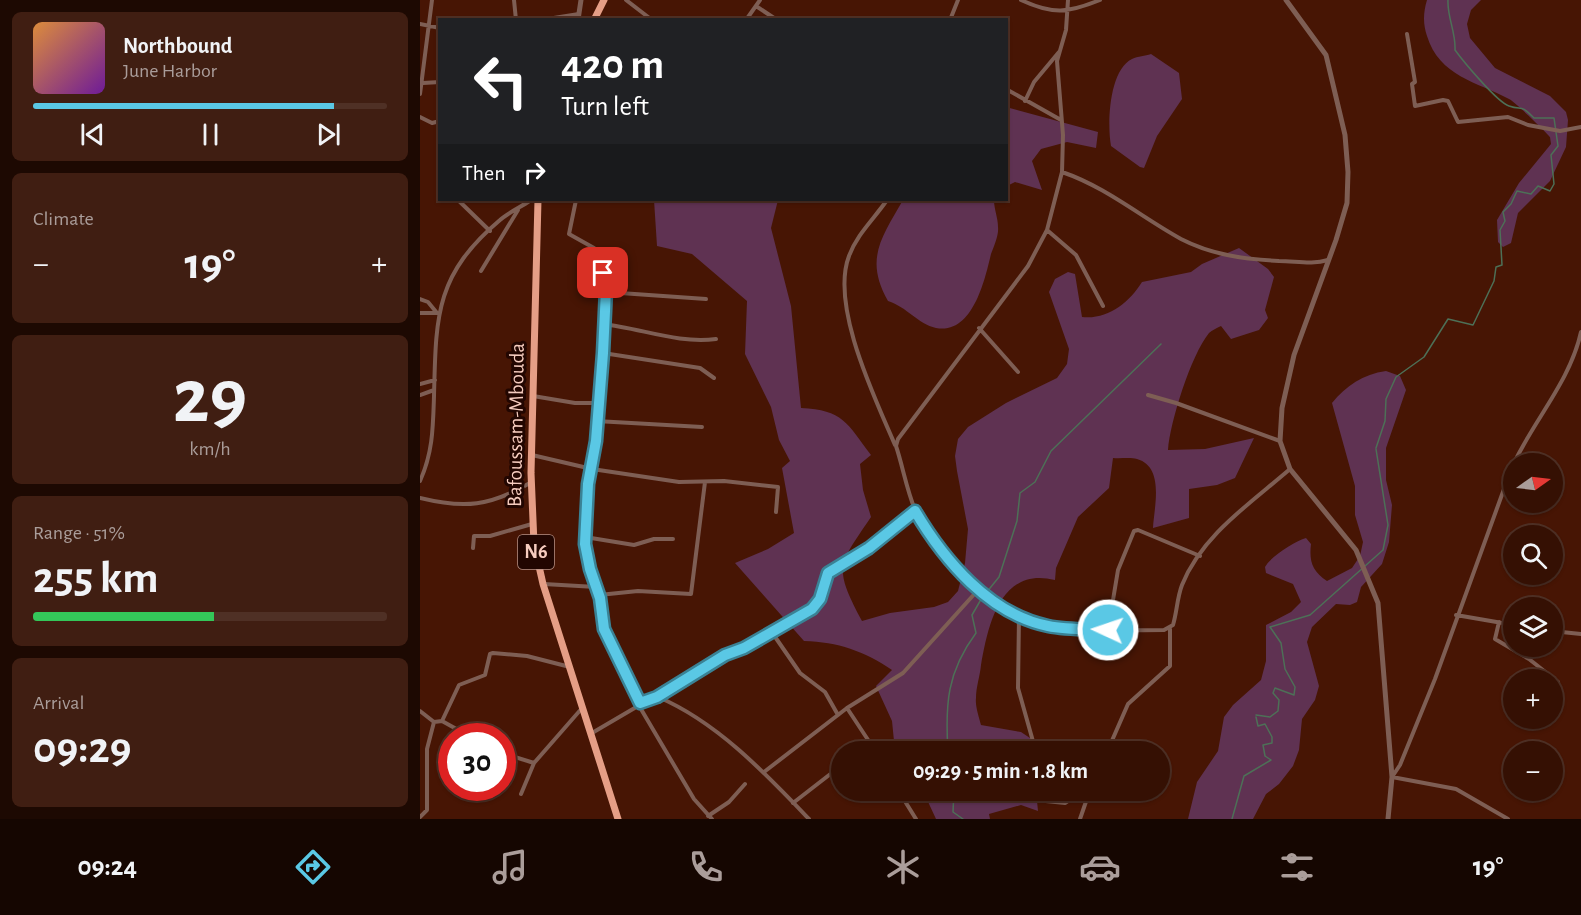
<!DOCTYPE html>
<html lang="en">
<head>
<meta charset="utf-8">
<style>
	:root { --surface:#351003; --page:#401e12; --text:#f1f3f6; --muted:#aa9d9a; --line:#4f3025; --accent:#5ac8e5 }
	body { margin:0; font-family:"Alegreya Sans",sans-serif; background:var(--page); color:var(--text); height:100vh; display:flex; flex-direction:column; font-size:22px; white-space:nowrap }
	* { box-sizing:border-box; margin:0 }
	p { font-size:20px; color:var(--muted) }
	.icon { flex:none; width:33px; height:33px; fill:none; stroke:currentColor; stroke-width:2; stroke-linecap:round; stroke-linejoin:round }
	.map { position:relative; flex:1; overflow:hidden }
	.drawer { display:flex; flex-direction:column; gap:12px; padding:12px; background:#1d0902; width:420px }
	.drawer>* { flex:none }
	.guide { position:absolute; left:18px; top:18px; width:570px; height:183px; border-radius:0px; box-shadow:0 2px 4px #0004,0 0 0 2px var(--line); background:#202124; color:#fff; overflow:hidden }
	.needle { width:39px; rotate:76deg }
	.tools { position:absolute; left:1083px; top:453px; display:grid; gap:12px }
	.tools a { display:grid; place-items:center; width:60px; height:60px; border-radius:50%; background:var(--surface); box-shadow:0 2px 4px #0004,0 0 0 2px var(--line); font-size:30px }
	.speed { position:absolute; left:18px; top:723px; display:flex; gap:12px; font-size:30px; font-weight:700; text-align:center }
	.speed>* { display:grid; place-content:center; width:78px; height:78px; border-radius:50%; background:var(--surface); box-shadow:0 2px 4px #0004,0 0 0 2px var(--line); line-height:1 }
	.speed .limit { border:9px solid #d22; background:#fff; color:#111 }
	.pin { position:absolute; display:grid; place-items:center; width:51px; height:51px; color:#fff; margin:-26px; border-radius:12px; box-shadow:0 3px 9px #0006 }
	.me { position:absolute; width:66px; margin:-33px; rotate:273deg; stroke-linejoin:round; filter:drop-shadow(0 0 4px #0008) }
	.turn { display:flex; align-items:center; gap:21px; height:126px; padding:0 24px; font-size:27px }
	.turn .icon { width:78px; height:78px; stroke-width:2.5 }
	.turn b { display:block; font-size:42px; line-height:51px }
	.then { display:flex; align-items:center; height:57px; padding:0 24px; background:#0003; gap:12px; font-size:22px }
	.big { font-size:45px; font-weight:700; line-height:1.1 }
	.drawer .widget { flex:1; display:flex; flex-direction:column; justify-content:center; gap:9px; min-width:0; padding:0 21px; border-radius:9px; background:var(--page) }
	.drawer .dial { align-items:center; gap:0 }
	.dial b { font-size:78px; line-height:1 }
	.song { display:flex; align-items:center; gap:18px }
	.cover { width:72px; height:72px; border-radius:9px; background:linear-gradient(135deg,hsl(30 70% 55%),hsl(280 70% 35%)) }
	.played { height:6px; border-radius:3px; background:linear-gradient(90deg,var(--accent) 85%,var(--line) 85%) }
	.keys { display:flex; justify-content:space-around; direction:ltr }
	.heat { display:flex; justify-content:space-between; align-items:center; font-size:33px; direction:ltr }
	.charge { height:9px; border-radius:4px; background:linear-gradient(90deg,#34c759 51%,var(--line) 0) }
	.trip { position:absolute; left:411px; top:741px; width:339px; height:60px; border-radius:30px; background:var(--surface); box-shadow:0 2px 4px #0004,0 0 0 2px var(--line); font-weight:700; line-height:60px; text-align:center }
	.menu { display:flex; height:96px; justify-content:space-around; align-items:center; background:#150601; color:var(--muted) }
	.menu .icon { width:42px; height:42px }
	.menu .selected { color:var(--accent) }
	.menu b { font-size:27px; color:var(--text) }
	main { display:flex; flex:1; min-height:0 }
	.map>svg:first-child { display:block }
</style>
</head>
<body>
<main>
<section class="drawer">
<div class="widget">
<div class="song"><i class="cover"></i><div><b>Northbound</b><p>June Harbor</p></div></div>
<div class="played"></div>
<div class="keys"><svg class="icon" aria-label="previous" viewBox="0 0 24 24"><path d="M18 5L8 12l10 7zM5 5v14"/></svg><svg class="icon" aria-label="pause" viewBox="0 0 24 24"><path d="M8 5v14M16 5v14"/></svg><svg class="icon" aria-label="next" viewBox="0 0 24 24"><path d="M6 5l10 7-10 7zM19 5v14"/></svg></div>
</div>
<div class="widget"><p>Climate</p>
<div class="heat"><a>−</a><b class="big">19°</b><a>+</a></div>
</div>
<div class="widget dial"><b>29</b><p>km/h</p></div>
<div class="widget"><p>Range · 51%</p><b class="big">255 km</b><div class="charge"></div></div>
<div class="widget"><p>Arrival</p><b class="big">09:29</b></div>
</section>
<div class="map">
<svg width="1161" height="819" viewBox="0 0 1161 819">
	<rect width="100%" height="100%" fill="#471504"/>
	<path fill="#5f3252" d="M1007,0H1061L1051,10L1047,24L1050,38L1075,68L1130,96L1146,112L1148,120L1146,147L1130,181L1098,213L1091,243L1083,247L1078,242L1077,220L1099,183L1131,144L1130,137C1126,132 1094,101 1089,99C1057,82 1019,76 1007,36C1003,24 1003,13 1007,0Z
		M731,54L759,73L762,99L737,136L724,168L720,167L691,146C687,124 689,70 712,59C718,56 725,56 731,54Z
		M586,107L678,132L676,148L647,142L621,149L612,161L622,190L595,182L587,186Z
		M234,200H358L351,228L371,306L381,408C423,410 427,423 451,455L440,464L443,490L451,517C418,566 413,566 442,621L470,613L514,607L528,602L538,591L545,563L548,529L537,471L535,456L538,439L548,427L586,403L637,378L647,364L649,349L629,292L635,279L648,272L655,274L662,317C687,320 709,303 722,282L771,272L782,264L819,248L848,269L854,277L845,310L848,318L839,330L811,339L801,326C797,328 792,330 789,333C771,355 750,422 748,450L785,449L834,438L815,478L797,485L769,489V518L733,528C734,507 745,467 717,459C710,457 700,459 693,458L689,488L658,517L636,568L635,580C580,566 568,626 561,665C560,676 556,687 556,698C555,706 559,717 561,725L601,732L622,746L623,751H475L472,721L456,686L472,670C444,651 418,642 384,641L315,563L348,549L374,533L362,468L370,461L359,440L351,407L325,354L327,301L272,254L237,246Z
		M483,200H574C574,209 578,218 578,227C579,235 574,246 571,254C565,279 553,335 516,328C498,324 487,307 468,301C444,259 462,237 483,200Z
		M966,371L980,376L986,390L966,448V480L972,505L969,542L962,564L941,587L937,602L930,605L916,604L892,627L887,642L899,686L895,700L882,719L879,750L873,766L859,784L846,794L833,819H768L777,782L798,751L804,717L813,705L841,680L846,661V625L871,612L881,602L873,584L846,573L845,567C850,557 875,541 886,538L891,544C889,561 892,571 907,581L932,568L940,556L943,542L935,515V486L912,403C926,386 943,374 966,371Z
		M503,791H616L618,811L601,805L569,814L570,819H516Z"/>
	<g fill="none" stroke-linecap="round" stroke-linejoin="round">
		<path stroke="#4d7057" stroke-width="1.5" d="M956,448L965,421L966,399L976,377L1004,357L1028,319L1053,325L1074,281L1076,267L1082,265L1080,230L1085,221L1083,212L1091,204L1097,191L1111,194L1118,186L1130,191L1134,184L1131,155L1138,146L1134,118H1114C1099,103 1103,111 1089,106C1077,102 1043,61 1035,50C1036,32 1027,17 1028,0
			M566,593L579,577L597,521L600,493L615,482L631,451L741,344
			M836,715L850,717L858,711L859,700L853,693L855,688L874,695L875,687L865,669L861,643L850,627L890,615L963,550L968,525L956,449
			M528,752C525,704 527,672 556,633L552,615L563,596
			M534,790L533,812L543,819
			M812,819L824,776L851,760L845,756L843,745L852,743V737L845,724L838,726L836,717"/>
		<path stroke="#7e5e54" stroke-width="4" d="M94,0L96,20
			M206,0L232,20
			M601,0C633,15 648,13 680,0
			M648,0L646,30L637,61L643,135L642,172L627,230L608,266L478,439L476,446C483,467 487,492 496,512C516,558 579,619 630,626C668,632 707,630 744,630L753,625C757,612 757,598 762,585C782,535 831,503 870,469
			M336,6L357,20
			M121,20L159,14
			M326,20L340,0
			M530,20L538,0
			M0,24L20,28
			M987,34L995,82L992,84L995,106L1023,100L1028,101L1038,122L1088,117L1108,125L1140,131L1161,127
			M3,83L20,82
			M586,89L641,120
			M0,94L12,0
			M605,101L614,82L639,52
			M0,117L12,123L20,121
			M642,172C686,187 721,217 761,239C792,255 824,259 859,261C876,261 892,265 908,260
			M38,200L70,231
			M156,200L149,234L174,248L186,264L183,278L186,292L181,384L176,441L168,484L165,544L170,569L179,595L184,629L220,703
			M467,200C454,219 437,234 429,256C410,306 455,398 475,445
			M627,230L656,255L683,306
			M61,271L98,210
			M186,292L286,299
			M0,299L8,302L17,313
			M0,313H17
			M182,324C221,328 257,344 296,339
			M559,328L598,372
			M183,353L280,368L294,378
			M0,384L15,380
			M0,395L14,390
			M728,395L756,403L860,441
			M113,396L155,403H178
			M176,421L282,427
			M112,455L172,469L259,482L304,481L358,487L356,512
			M0,481C13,452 13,427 14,396C16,316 15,275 80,220C89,212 101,207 111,200
			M0,498C45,509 70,506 110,483
			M165,537L214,545L234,539H253
			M53,548L54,536H70L112,524
			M124,584L176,587
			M179,595L218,591L271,594L285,482
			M1036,615L1094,625
			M599,616L598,688L616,752
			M1079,622L1075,639L1109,659L1138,682
			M688,630L698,570L714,531L718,530L780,556
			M351,631L380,673L405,692L418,715
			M1132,631L1161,634
			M238,697C297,722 345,773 389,819
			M218,704L274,799L292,819
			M427,708L456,752
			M0,711L14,722L22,721L49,736
			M22,721L39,685L65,675L70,654L73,653L107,656L150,667
			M172,733L305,655L324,648L392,609L400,599L408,573L449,548L495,511
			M687,752L708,704L750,666V629
			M82,753L114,763
			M344,772L427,708L483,673L558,590
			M478,790L496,819
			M647,790L651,798
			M101,794L114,763L163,707
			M606,799L645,803L664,790
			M373,803L422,765
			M288,816L309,802L325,784
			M0,817L7,810V749L14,722
			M660,819L670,790
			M1088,819L1036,789L972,777L980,765L1015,679L1092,467C1113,421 1150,382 1161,332"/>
		<path stroke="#7e5e54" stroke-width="5" d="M866,0L906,55L925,135L928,172L927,203L916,240L874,355L862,408L860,441L870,469L936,550L958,603L972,777L968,819
			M158,20L161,0"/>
		<path stroke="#e59e86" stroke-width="7" d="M174,20L184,0
			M118,200L111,473L114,544L123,584L198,819"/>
	</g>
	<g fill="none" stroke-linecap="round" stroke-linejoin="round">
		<defs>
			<path id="route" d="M183,273L186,290L183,353L176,441L168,484L165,544L170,569L180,598L184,629L220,703L237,697L305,655L324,648L392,609L400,599L408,573L449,548L495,511C524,560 569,614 628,626C647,630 669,629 688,630"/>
		</defs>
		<use href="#route" stroke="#3a8295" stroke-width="15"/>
		<use href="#route" stroke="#5ac8e5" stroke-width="10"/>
	</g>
	<g text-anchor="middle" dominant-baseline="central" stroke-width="6" stroke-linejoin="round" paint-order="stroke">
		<rect fill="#220601" stroke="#b69186" stroke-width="1.5" x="98" y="535" width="36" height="34" rx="4.5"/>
		<g font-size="20" font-weight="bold" fill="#f6ccbf">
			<text x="116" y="552">N6</text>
		</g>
		<g font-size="21" fill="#f6ccbf" stroke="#220601">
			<text transform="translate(96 425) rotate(-89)">Bafoussam-Mbouda</text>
		</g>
	</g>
</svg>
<div class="tools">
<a><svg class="needle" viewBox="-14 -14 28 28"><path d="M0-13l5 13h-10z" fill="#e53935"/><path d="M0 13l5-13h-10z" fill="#aa9d9a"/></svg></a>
<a><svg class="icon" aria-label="search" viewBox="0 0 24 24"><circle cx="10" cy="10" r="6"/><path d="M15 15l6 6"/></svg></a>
<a><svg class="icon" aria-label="layers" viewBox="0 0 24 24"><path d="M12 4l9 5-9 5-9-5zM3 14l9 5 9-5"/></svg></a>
<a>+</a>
<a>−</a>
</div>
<div class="speed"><div class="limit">30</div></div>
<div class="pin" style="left:183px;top:273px;background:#d93025"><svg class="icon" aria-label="arrive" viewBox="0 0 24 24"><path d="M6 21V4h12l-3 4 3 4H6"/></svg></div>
<svg class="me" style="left:688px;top:630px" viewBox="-20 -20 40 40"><circle r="17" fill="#5ac8e5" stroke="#fff" stroke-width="3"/><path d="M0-11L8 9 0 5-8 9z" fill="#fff"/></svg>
<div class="trip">09:29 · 5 min · 1.8 km</div>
<div class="guide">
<div class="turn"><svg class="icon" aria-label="left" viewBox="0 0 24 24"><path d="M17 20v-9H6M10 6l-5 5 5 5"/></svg><div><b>420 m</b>Turn left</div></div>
<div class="then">Then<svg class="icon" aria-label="right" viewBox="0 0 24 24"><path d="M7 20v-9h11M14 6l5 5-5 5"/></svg></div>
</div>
</div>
</main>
<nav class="menu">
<b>09:24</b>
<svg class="icon selected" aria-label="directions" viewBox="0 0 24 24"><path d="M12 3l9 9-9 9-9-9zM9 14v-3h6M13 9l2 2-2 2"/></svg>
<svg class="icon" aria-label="music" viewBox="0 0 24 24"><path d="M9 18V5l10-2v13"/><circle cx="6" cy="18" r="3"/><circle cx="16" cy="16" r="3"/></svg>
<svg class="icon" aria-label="phone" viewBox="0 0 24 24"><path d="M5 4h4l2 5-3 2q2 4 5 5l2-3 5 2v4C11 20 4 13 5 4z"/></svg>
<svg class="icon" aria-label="climate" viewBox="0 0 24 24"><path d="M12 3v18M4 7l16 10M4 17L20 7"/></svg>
<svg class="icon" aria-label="car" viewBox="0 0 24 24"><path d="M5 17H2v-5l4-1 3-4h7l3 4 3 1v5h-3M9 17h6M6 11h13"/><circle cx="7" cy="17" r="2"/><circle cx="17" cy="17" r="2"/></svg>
<svg class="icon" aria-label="filters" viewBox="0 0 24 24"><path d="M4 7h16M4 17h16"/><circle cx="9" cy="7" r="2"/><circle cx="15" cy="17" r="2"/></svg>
<b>19°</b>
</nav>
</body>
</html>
